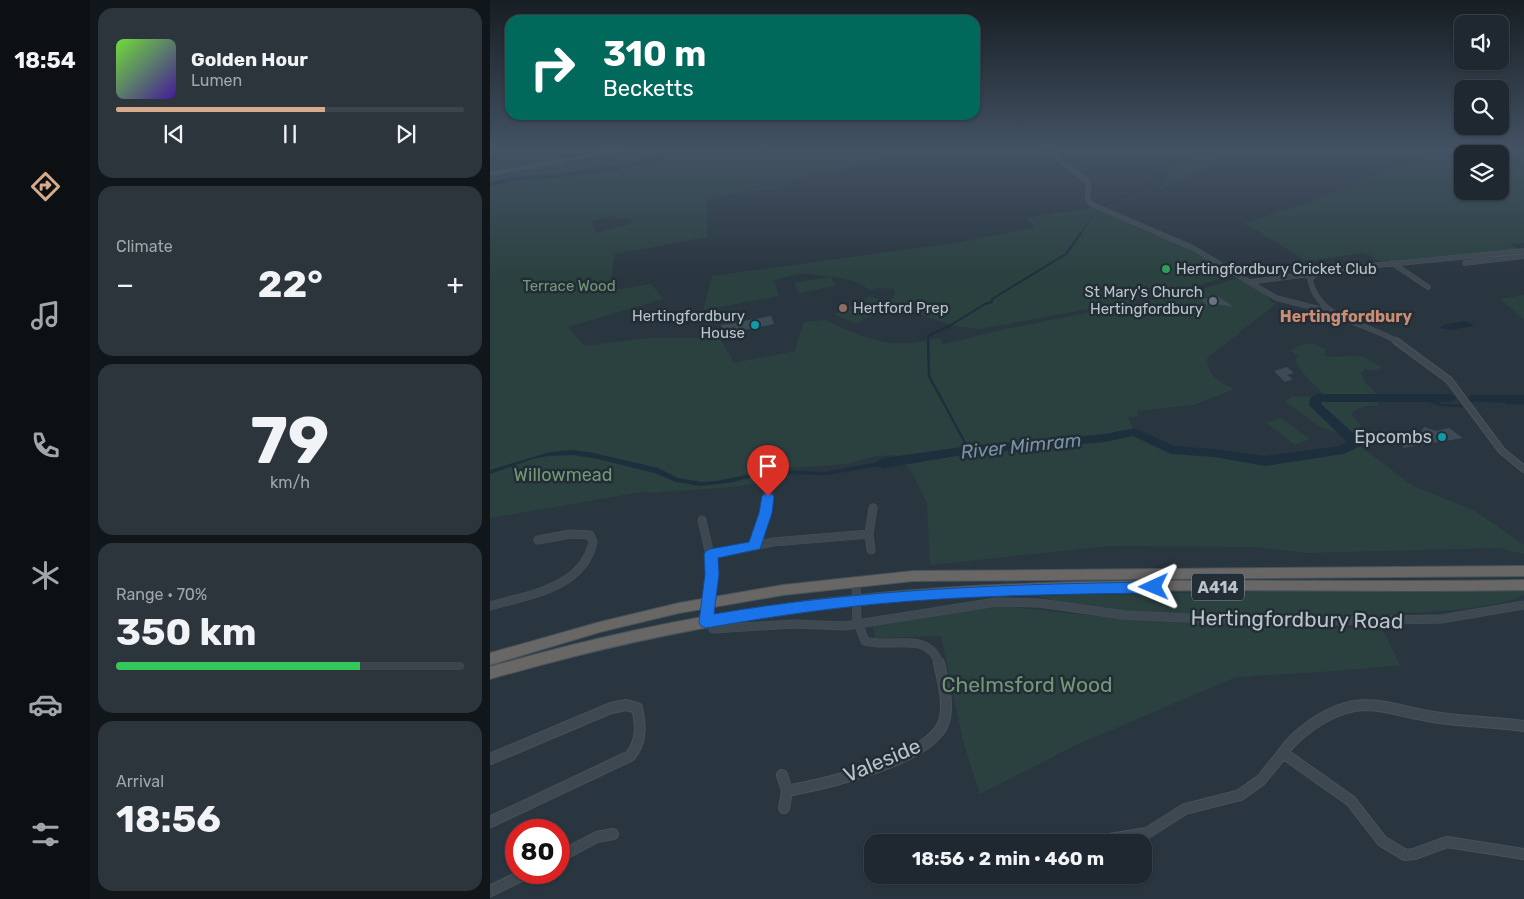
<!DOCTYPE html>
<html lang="en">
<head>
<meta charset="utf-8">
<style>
	:root { --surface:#1f2830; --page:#2c343c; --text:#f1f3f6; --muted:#a1a6ab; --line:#3c444c; --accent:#d6ab8b }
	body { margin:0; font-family:Rubik,sans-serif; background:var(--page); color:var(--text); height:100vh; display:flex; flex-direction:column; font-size:19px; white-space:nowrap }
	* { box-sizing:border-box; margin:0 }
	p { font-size:16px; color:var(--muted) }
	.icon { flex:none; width:28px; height:28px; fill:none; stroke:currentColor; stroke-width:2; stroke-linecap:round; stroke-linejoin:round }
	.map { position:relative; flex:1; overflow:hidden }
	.side { display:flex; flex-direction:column; gap:8px; padding:8px; background:#11161a; width:400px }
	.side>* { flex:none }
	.guide { position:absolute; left:15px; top:15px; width:475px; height:105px; border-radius:15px; box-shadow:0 1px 4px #0004,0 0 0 1px var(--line); background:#00695c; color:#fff; overflow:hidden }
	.controls { position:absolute; left:964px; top:15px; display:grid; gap:10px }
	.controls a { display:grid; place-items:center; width:55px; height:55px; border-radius:10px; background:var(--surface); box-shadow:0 1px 4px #0004,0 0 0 1px var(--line); font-size:25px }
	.speed { position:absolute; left:15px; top:819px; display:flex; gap:10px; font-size:25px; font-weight:700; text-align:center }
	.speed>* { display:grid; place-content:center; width:65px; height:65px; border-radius:50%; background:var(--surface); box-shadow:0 1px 4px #0004,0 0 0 1px var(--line); line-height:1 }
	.speed .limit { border:8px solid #d22; background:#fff; color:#111 }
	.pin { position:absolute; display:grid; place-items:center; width:42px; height:42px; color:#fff; margin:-51px -21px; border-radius:50% 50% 50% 0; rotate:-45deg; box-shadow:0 0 5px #0007 }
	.pin .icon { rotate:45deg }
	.me { position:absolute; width:55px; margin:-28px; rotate:269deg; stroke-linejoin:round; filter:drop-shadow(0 0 4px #0008) }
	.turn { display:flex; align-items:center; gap:18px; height:105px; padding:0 15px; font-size:22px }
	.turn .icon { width:65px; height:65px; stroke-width:2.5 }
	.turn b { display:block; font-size:35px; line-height:42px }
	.big { font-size:38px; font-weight:700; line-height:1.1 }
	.side .card { flex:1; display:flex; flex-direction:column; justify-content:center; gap:8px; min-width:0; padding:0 18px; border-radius:15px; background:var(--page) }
	.side .dial { align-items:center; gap:0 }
	.dial b { font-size:65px; line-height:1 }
	.song { display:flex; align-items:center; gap:15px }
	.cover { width:60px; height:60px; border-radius:8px; background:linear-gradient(135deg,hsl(100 70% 55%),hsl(260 70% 35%)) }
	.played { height:5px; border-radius:2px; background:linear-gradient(90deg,var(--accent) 60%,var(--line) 60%) }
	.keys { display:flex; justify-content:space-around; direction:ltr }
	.heat { display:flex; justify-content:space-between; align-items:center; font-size:28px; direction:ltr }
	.charge { height:8px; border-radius:4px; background:linear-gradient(90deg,#34c759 70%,var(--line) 0) }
	.trip { position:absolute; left:374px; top:834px; width:288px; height:50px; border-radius:15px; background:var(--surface); box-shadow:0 1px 4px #0004,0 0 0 1px var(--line); font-weight:700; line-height:50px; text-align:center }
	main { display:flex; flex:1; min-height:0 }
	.tab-bar { display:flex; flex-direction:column; width:90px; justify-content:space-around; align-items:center; background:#0c1013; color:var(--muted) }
	.tab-bar .icon { width:35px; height:35px }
	.tab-bar .on { color:var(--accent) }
	.tab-bar b { font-size:22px; color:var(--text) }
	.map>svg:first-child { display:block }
</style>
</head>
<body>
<main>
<nav class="tab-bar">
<b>18:54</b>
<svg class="icon on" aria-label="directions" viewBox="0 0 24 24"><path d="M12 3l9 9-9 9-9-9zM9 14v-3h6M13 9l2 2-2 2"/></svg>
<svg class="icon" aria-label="music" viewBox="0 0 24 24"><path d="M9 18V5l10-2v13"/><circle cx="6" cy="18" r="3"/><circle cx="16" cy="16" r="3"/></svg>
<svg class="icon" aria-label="phone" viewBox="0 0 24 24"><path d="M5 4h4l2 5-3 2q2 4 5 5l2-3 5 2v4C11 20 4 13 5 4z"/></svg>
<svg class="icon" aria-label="climate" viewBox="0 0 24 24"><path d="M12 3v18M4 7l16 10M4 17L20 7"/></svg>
<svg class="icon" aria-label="car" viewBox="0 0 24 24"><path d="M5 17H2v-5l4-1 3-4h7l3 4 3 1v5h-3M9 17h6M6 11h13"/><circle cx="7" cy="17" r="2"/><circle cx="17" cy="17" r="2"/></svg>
<svg class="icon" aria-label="filters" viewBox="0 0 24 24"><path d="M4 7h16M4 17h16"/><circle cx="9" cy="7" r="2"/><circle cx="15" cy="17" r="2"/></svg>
</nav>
<section class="side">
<div class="card">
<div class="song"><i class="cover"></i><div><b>Golden Hour</b><p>Lumen</p></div></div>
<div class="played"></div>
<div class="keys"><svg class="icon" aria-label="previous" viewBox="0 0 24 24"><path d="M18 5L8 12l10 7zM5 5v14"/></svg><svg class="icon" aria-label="pause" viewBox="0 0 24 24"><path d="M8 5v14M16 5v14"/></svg><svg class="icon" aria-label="next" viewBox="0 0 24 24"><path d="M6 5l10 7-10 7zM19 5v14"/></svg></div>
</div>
<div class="card"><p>Climate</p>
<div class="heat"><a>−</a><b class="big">22°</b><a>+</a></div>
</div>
<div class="card dial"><b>79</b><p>km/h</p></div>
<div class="card"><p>Range · 70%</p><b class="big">350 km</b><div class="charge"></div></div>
<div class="card"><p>Arrival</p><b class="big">18:56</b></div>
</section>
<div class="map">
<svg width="1034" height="899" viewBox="0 0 1034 899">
	<rect width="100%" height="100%" fill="#293640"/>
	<path fill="#2b4140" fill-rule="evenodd" d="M0,150H130L0,173Z
		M135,150H194L131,166L75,174L27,177L0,182V174Z
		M201,150H398L392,159L384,164L309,178L283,190L259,191L217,199V237L125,254L119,291L161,284L173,299L78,327L94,346L159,338H230L244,363L305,351L313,322L335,320L371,336L398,343H424L450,338L453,344L516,329L698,293L748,278L777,294L780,301L787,303L717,358C716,374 730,383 744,389L704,405L647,411L648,416L638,417L645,432L681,450L720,453L775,461L853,450L866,443L923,486L985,511L1034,545V554L1008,548L816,553L766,547L619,546L440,565L437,503L421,471L406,455L386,456L357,464L297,468V475L294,479L243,487L157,493V491L0,518V186C37,178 76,178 114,172C129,170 144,167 159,163C175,159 185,153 201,150ZM120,216L141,220L142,222L141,224L106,233L102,221Z
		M703,150H750L667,191L678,175L674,169L697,156Z
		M975,150H1034V243L1020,244L1030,250L891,262L874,253L816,261L755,223L828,199L915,162L977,151ZM972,154H1010V191H972Z
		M598,208L609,209L688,243L744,275L681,293L645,299L648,302L634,305L631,303L490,329L461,325L402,305L366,324L344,314L380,296L394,302L403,298L405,292L403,289L389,288L381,290L363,281L341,276L345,286L309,293L304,283L340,277L315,273L284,280L289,296L213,310L222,276L471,242L545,227L536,218Z
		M1034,295V320L1010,299Z
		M824,343L836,350L834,355L837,357L873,356L891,367L889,371L875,369L871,373L876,383L889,397L888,405C878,406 866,406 861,415L870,424V429C864,431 857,434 851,433C829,431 813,413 795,402L802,396L819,397L834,394L818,379L805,362L808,356L801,351L808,346Z
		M791,418L820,439L805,445L776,423Z
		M859,590H1034V595C1005,609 951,611 918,613C846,617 774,617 702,615C650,613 597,611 548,596Z
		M512,606C638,620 764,631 892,628L910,665L846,671L746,677L586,745L490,794L473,741L451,636L385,638L383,626C427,621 469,610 512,606Z"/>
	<path fill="#1d2f3d" d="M974,321L980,323L984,326L960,330L950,328L953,325Z
		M83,450L104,453L168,468L188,478L212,482L225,481L284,470L335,472L409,458L414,462L337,475L277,474L238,483L210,486L186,482L164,473L108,459L82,455L58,456L43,459L0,474V470L60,452Z"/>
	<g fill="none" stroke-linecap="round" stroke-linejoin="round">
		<path stroke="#1d2f3d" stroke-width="1" d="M610,207L651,188L685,165L722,150
			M590,234L602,218L601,216"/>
		<path stroke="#1d2f3d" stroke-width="2" d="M438,342V336L461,325L495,304L502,302V299L576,254L591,233"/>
		<path stroke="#1d2f3d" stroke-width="2.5" d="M438,341L439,376L479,450
			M929,398L952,405L971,406
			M1017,403H1034"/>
		<path fill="#1d2f3d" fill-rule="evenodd" d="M189,150H200L157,163L117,171L63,178L26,180L0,186V182C24,176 41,176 65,174C107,169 148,162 189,150Z
			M826,394H961L967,398L961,402H832L831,404L871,440L873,443L871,446L853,454L775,466L725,457L681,454L643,436L615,442L479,454L394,468L389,466L387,463L389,460L394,458L479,446L615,434L645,428L684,446L725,449L775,456L850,446L857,442L819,405L820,398Z
			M982,395H1034V403L978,402L976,399Z"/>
	</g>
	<path fill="#3c4b55" d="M725,296L729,297L744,307L725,304L719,306L710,300Z
		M281,316L284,324L254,330L253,328L233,333L231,325Z
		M797,367L804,373L797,375L803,379L795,382L784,371Z
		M934,427L946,431L959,428L973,438L913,448L912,443L932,438L929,435Z"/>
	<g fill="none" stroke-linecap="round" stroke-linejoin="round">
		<defs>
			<path id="minor-far4" d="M557,150L597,181L599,186L597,198L601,204L671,234"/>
			<path id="minor-far3" d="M668,233L703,248L786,298L841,312
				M902,263L938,287
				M975,263L1034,256
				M759,282L813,275L822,276
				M908,342C877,322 828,321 820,279L826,274L848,269L1034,251"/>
			<path id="minor-far2" d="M906,341L959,380L1012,451L1034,469"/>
			<path id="minor-far1" d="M212,520L222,564L216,622
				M265,546L267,534L276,513L278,493
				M381,550L379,534L383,508
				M220,554L283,542L379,534
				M366,582L367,621L375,641C401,649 439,630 449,664
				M0,606C39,595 93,588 103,542L100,535L80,534L48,540
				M223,629L303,624L355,626L506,602L549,603L634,615L778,622L951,619L1034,605"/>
			<path id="minor" d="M1034,726C1006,722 978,722 950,718C897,711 874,690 823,724C811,733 801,740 793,753L861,801L892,841L915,855L924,854L957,842L1034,854
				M0,759L121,708L136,705L147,708C151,725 152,742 140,756L0,822
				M292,775L297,791L294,808
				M297,791C334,784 437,761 453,724C460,706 453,681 449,663
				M600,842L657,833L695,809L750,795L771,780L793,753
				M69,857L107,837L123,834
				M0,891L39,872"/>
			<path id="secondary" d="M125,150H135L0,175V173Z"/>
			<path id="trunk" d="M1034,566V576L423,581L293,595L189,613L110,632L0,665V653L110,622L189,603L293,585L423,571Z
				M1034,580V590C816,594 597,582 380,604C250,617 125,643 0,679V667C125,631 251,606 380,594C597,573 816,584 1034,580Z"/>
		</defs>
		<use href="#minor-far4" stroke="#475159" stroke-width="5"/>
		<use href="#minor-far3" stroke="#475159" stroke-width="5.5"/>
		<use href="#minor-far2" stroke="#475159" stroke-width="8"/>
		<use href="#minor-far1" stroke="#475159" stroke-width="9"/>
		<use href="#minor" stroke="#475159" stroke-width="12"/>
		<use href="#secondary" stroke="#475159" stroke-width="2"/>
		<use href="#trunk" stroke="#48535a" stroke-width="2"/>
		<use href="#minor-far4" stroke="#3d4850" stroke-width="4"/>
		<use href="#minor-far3" stroke="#3d4850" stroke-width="4.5"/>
		<use href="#minor-far2" stroke="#3d4850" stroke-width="5.5"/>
		<use href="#minor-far1" stroke="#3d4850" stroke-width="8"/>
		<use href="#minor" stroke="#3d4850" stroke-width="10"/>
		<use href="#secondary" fill="#4c5862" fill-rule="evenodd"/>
		<use href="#trunk" fill="#686765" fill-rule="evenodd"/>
	</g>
	<linearGradient id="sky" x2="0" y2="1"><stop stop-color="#171e23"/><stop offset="0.54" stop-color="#435264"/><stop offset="1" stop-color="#435264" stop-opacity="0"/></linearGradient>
	<rect width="1034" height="276" fill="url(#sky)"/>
	<path fill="#1a73e8" stroke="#114b97" d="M278,492L284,496L282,513L270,549L228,558L229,574L224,614C370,589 517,584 664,582L669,583L671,587L669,591L664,593C584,594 503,595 422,601C353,606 284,616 216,628L211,626L209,622L215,574L214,554L216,551L220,549L259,542L269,513L272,496Z"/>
	<circle fill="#2e9e5b" stroke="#222d35" stroke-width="2" cx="676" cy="269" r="5"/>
	<circle fill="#6b7280" stroke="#222d35" stroke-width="2" cx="723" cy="301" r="5"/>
	<circle fill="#8d6e63" stroke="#222d35" stroke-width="2" cx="353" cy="308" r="5"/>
	<g fill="#0f9aa8" stroke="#222d35" stroke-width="2">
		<circle cx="265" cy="325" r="5"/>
		<circle cx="952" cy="437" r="5"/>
	</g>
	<g text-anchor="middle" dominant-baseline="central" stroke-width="5" stroke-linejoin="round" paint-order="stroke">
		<g font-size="15" fill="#bac3ca" stroke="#222d35" text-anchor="start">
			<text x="686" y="269">Hertingfordbury Cricket Club</text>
			<text x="713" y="292" text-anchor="end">St Mary's Church<tspan x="713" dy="17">Hertingfordbury</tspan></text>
			<text x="363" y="308">Hertford Prep</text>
			<text x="255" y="316" text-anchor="end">Hertingfordbury<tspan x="255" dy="17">House</tspan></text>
		</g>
		<g font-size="15" fill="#749876" stroke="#222d35">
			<text x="79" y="286">Terrace Wood</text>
		</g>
		<g font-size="16" font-weight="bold" fill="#cc8c73" stroke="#222d35">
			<text x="856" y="316">Hertingfordbury</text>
		</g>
		<rect fill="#222d35" stroke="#8c969d" stroke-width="1" x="702" y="573.5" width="52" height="27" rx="4"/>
		<g font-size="16" font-weight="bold" fill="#bac3ca">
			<text x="728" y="587">A414</text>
		</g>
		<g font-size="18" fill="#bac3ca" stroke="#222d35" text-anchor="end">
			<text x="942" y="437">Epcombs</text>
		</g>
		<g font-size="18" fill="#749876" stroke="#222d35">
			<text x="73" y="475">Willowmead</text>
		</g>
		<g font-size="19" font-style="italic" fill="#7792a5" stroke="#222d35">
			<text transform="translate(531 446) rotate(-6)">River Mimram</text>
		</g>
		<g font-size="21" fill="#bac3ca" stroke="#222d35">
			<text transform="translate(807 619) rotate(1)">Hertingfordbury Road</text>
			<text transform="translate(392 760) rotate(-23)">Valeside</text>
		</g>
		<g font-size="21" fill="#749876" stroke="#222d35">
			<text x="537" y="684">Chelmsford Wood</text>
		</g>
	</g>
</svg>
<div class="controls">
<a><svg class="icon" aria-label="sound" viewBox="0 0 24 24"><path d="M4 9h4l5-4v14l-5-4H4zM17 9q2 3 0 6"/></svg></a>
<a><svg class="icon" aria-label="search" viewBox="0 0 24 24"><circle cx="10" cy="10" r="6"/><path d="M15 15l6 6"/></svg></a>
<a><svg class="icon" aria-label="layers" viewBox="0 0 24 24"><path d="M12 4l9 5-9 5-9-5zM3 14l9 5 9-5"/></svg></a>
</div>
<div class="speed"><div class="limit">80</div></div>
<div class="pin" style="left:278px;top:496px;background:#d93025"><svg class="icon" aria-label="arrive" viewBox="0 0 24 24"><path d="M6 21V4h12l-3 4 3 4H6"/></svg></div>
<svg class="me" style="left:664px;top:587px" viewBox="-20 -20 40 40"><path d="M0-17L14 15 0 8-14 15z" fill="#1a73e8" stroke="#fff" stroke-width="4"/></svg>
<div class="trip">18:56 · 2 min · 460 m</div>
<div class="guide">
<div class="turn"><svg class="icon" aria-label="right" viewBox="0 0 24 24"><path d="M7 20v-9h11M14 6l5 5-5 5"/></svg><div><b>310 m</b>Becketts</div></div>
</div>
</div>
</main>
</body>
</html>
